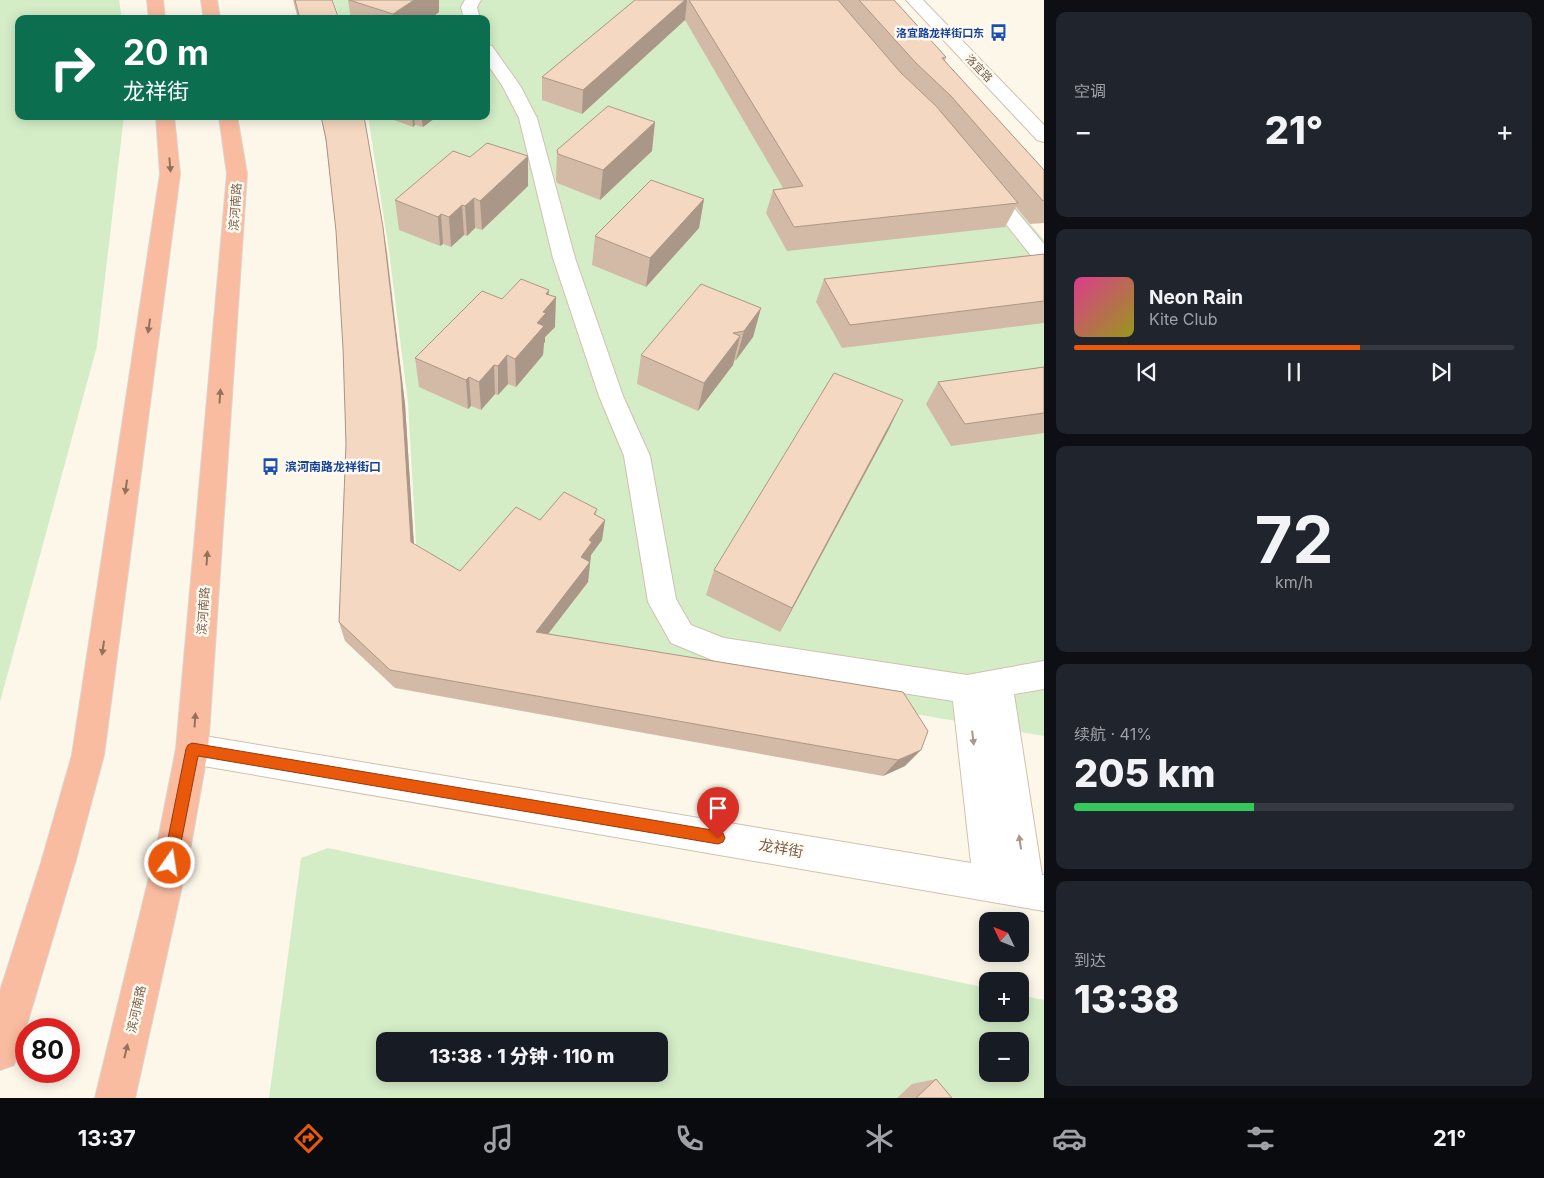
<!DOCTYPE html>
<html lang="zh">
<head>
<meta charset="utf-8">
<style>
	:root { --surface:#171b24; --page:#20242c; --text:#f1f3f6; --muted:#9ea1a6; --line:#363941; --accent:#ea580c }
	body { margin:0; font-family:Inter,"Noto Sans SC",sans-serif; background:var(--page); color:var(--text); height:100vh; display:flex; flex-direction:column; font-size:19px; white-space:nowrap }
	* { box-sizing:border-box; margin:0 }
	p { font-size:16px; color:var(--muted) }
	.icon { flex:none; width:28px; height:28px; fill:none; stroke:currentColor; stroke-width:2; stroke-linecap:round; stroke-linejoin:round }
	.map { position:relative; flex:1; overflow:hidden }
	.drawer { display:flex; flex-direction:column; gap:12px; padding:12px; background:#0d0f14; width:500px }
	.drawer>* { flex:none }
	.hud { position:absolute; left:15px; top:15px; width:475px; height:105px; border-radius:10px; box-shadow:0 2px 12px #0003; background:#0b6e4f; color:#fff; overflow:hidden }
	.needle { width:32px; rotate:313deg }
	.controls { position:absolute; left:979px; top:912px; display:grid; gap:10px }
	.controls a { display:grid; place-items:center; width:50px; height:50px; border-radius:10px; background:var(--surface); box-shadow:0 2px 12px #0003; font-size:25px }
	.speed { position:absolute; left:15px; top:1018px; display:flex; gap:10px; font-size:25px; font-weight:700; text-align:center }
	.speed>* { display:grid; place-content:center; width:65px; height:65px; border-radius:50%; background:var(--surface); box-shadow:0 2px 12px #0003; line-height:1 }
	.speed .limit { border:8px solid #d22; background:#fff; color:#111 }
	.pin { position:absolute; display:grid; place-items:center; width:42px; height:42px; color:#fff; margin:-51px -21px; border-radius:50% 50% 50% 0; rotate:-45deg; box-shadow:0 0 5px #0007 }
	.pin .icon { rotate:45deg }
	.me { position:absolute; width:55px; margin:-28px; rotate:13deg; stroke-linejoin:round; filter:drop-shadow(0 0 4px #0008) }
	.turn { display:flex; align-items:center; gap:18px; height:105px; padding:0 25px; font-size:22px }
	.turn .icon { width:65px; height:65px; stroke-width:2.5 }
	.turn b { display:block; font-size:35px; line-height:42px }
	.big { font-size:38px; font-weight:800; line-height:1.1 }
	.drawer .tile { flex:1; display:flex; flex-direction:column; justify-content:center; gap:8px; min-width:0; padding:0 18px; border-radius:10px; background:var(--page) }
	.drawer .dial { align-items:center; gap:0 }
	.dial b { font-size:65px; line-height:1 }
	.song { display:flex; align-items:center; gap:15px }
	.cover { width:60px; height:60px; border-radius:8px; background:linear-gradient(135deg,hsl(330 70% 55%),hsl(60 70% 35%)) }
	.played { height:5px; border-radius:2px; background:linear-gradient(90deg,var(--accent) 65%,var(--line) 65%) }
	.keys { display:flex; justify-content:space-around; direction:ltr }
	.heat { display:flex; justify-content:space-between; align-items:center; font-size:28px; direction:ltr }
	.charge { height:8px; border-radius:4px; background:linear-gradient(90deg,#34c759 41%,var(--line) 0) }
	.trip { position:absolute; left:376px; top:1032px; width:292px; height:50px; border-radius:10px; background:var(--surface); box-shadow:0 2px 12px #0003; font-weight:800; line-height:50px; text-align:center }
	.menu { display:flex; height:80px; justify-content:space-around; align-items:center; background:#090b0e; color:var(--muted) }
	.menu .icon { width:35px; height:35px }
	.menu .on { color:var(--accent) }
	.menu b { font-size:22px; color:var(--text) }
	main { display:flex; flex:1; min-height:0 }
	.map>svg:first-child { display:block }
</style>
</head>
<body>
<main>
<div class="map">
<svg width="1044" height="1098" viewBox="0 0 1044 1098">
	<rect width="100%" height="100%" fill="#fdf7ea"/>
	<path fill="#d4edc7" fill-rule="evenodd" d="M0,0H119L122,19H19V116H124L97,346L0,702Z
		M333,0H839L1044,240V736L574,656L417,562L408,403L389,251L368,116H486V19H340Z
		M328,848L987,988L988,1014H1020V995L1044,1000V1098H269L301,858ZM385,1041H660V1074H385ZM988,1041H1020V1074H988Z"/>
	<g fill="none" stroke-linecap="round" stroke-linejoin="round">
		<defs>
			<path id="minor" d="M465,0H481L477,7L480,19H464L461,7Z
				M906,0H923L1044,125V142L1037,140Z
				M486,45L492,46L521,87L537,118L575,258L623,396L650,456L676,599L691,625L724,638L967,675L1044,661V689L1014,694L1042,875H1044V911L192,764L181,760L176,749L181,738L192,734L971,863L953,701L722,664L671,643L648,602L624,456L599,396L553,258L519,118L503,87L486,62Z
				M987,182L994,184L1044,244V265L1037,263L977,188L980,184Z"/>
			<path id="highway" d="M147,0H163L165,19H149Z
				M201,0H217L220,19H204Z
				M156,116H174L180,174L104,755L75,863L19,1051L14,1065L0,1070V991L41,863L72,755L160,174Z
				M219,116H237L247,174L208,749L191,845L135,1098H95L157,845L176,749L227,174Z"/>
		</defs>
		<use href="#minor" stroke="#d1c0ae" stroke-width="2"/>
		<use href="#highway" stroke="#dcd5d0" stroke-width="2"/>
		<use href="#minor" fill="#fff" fill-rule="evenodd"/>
		<use href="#highway" fill="#f9bca0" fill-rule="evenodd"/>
	</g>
	<path fill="#d2baa6" d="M293,0H332L339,19H298Z
		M348,0L439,12L430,19H351Z
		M635,0H894L946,57L945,61L1044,170V223L1030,224L1016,207L1005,227L787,251L766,213L773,190L783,188L685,20L582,114L542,100V77Z
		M321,116H364L387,251L405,404L414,544L460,571L540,520L597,509L596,515L605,520L602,540L591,555L588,582L548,634L903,692L905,766L883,776L395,688L345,641L339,622L346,444L343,348L336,231L326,142Z
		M383,116H438L423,127L415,125L413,127Z
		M557,150L652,151L600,200L557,183L556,180Z
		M528,186L482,230L475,228L467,236L464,235L451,247L443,244L440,246L399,230L395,200Z
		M704,199L699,228L646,287L592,265L595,236Z
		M1044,254V323L842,348L816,302L824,279Z
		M549,295L555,327L545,337V342L544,343L543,355L516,387L508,384L498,395L495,394L481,410L471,406L468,409L419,387L415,358L502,299Z
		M761,308L753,337L736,360L734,361L733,365L698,411L637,384L641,355Z
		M1044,367V433L951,446L926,404L938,382Z
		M889,429L780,632L706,595L714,570Z
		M936,1079L952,1098H897L912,1084Z"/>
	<path fill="#ab9787" d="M414,0H439V12L430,19H393V14Z
		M685,0H687L685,20L582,114L583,90Z
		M412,116H414L415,125L413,127Z
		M421,116H438L423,127Z
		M655,122L652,151L600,200L603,170Z
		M528,156V186L482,230L480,201Z
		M474,198L475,228L467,236L465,206Z
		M704,199L699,228L646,287L650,258Z
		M462,205L464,235L451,247L449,217Z
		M441,214L443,244L440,246L438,217Z
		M383,227L405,404L415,563L411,542Z
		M549,290L548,305L556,297L555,327L545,337V342L544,343L543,355L516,387L515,359L543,312L546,294Z
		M761,308L753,337L736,360L744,331Z
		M740,336L733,365L698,411L704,383Z
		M507,355L508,384L498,395V366Z
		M494,365L495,394L481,410L479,382Z
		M469,377L471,406L468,409L466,380Z
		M903,400L889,429L780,632L792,608Z
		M605,520L602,540L591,555L588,582L535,651L536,632L581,557L589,540Z
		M921,750L905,766L883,776L898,760Z"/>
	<path fill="#f4d8c1" stroke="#ab9787" d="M295,0H332L339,19H300Z
		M349,0H414L393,14Z
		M635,0H685L583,90L542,77Z
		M689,0H838L901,73L936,106L1018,203L794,227L773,190L803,186Z
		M859,0H894L946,57L942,58L1044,170V200L1043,201L951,96L916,63Z
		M608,106L655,122L603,170L558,154L557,150Z
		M321,116H364L383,227L401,381L411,542L460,571L516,507L540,520L564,492L597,509L594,514L605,520L589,540L592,542L581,557L590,562L536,632L903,692L928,731L921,750L898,760L390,670L339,622L346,444L343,348L336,231L326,139Z
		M487,143L528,156L480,201L474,198L465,206L462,205L449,217L441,214L438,217L395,200L453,151L470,157Z
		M651,180L704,199L650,258L595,236Z
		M1044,254V301L850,325L824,279Z
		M521,279L549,290L546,294L556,297L543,312L546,313L537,323L544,326L515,359L507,355L498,366L494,365L479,382L469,377L466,380L415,358L482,291L502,299Z
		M701,284L761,308L744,331L733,333L740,336L704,383L641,355Z
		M1044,367V413L965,424L938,382Z
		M834,373L903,400L792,608L714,570Z
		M936,1079L952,1098H916Z"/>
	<defs><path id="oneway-solid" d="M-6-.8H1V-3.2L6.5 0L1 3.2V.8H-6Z" transform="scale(1.25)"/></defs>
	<g fill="#93725c">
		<use href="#oneway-solid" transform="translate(170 165) rotate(85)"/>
		<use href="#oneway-solid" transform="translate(149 326) rotate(98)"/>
		<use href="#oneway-solid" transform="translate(220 396) rotate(-86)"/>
		<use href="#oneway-solid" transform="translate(126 487) rotate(98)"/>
		<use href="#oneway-solid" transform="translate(207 558) rotate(-86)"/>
		<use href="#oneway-solid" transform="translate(103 648) rotate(98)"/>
		<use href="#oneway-solid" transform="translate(195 720) rotate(-86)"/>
		<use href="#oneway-solid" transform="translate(126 1051) rotate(-77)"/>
	</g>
	<g fill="#a9978a">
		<use href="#oneway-solid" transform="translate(973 738) rotate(83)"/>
		<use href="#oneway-solid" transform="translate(1020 842) rotate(-98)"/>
	</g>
	<path fill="#ea580c" stroke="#983908" d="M192,743L718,831L723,833L725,838L723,842L718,844L198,756L177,863L175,868L170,870L165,868L163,863L186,749L188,745Z"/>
	<defs>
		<symbol id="bus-bare" viewBox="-9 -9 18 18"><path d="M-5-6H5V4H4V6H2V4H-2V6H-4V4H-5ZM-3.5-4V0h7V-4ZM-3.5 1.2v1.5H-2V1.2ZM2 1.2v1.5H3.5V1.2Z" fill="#1a4fb4" stroke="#fffbf2" stroke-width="2.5" paint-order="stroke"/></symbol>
	</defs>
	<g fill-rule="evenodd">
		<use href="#bus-bare" x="986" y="20" width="25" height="25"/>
		<use href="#bus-bare" x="258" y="454" width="25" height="25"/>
	</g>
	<g text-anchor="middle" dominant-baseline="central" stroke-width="5" stroke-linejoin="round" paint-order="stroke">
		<g font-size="11" font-weight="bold" fill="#164399" stroke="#fffbf2" text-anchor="end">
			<text x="984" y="33">洛宜路龙祥街口东</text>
		</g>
		<g font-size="11" fill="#7a5f4b" stroke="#fffbf2">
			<text transform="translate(979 68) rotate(46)">洛宜路</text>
		</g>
		<g font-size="12" fill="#7a5f4b" stroke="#fffbf2">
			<text transform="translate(235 207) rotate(-86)">滨河南路</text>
			<text transform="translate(203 611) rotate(-86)">滨河南路</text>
			<text transform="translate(136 1009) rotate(-77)">滨河南路</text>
		</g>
		<g font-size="12" font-weight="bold" fill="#164399" stroke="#fffbf2" text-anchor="start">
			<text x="285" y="466">滨河南路龙祥街口</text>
		</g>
		<g font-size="15" fill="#7a5f4b" stroke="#fffbf2">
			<text transform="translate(781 848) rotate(10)">龙祥街</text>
		</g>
	</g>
</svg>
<div class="controls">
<a><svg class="needle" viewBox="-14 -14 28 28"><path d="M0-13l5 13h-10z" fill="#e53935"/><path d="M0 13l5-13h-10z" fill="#9ea1a6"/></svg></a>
<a>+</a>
<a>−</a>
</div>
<div class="speed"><div class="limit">80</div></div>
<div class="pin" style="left:718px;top:838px;background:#d93025"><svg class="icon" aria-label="arrive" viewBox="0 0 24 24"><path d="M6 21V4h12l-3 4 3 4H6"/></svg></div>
<svg class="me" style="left:170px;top:863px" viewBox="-20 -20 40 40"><circle r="17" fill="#ea580c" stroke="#fff" stroke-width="3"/><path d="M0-11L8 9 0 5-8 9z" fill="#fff"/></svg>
<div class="trip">13:38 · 1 分钟 · 110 m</div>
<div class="hud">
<div class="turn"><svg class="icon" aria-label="right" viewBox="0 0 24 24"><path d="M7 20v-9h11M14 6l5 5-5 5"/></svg><div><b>20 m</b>龙祥街</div></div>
</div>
</div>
<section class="drawer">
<div class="tile"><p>空调</p>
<div class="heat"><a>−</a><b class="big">21°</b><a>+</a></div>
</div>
<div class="tile">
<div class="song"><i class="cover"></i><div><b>Neon Rain</b><p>Kite Club</p></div></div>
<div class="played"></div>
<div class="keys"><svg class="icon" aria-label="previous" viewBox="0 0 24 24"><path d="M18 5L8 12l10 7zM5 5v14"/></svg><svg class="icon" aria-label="pause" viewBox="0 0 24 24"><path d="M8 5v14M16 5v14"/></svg><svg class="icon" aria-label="next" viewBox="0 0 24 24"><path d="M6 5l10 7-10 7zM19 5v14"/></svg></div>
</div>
<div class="tile dial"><b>72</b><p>km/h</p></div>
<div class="tile"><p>续航 · 41%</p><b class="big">205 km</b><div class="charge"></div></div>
<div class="tile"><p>到达</p><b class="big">13:38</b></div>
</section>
</main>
<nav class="menu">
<b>13:37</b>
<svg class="icon on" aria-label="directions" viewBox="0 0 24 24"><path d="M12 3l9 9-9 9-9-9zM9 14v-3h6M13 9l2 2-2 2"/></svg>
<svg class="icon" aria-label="music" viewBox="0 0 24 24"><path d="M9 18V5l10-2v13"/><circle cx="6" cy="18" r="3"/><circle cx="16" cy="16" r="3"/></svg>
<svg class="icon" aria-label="phone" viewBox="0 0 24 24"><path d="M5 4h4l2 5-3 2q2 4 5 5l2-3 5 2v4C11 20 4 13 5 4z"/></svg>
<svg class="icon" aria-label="climate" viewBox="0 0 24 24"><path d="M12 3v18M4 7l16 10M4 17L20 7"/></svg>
<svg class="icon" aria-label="car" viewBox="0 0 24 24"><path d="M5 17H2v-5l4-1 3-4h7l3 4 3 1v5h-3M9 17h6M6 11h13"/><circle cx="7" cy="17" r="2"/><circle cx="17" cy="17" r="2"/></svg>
<svg class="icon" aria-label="filters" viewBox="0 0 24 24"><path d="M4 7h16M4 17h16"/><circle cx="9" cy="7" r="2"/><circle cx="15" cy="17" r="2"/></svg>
<b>21°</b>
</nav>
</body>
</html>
